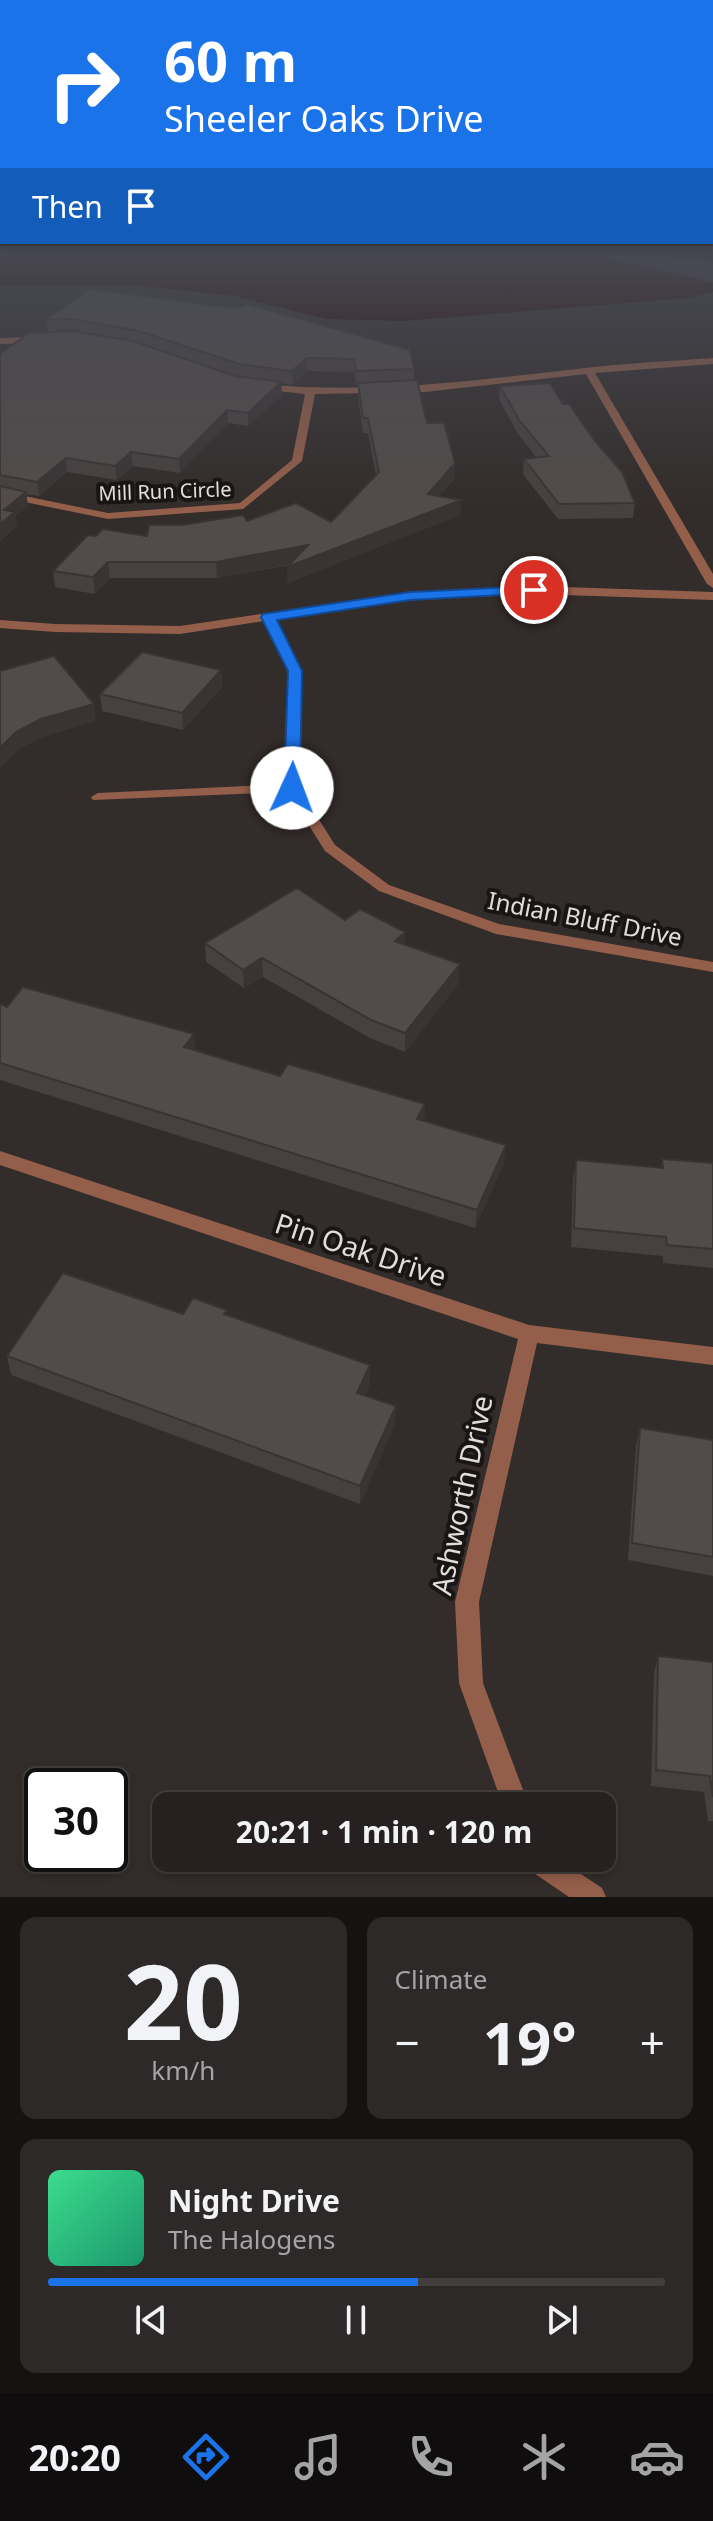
<!DOCTYPE html>
<html lang="en">
<head>
<meta charset="utf-8">
<style>
	:root { --surface:#262120; --page:#2e2929; --text:#f1f3f6; --muted:#a4a3a5; --line:#423e3e; --accent:#1a73e8 }
	body { margin:0; font-family:"Noto Sans",sans-serif; background:var(--page); color:var(--text); height:100vh; display:flex; flex-direction:column; font-size:30px; white-space:nowrap }
	* { box-sizing:border-box; margin:0 }
	p { font-size:26px; color:var(--muted) }
	.icon { flex:none; width:44px; height:44px; fill:none; stroke:currentColor; stroke-width:2; stroke-linecap:round; stroke-linejoin:round }
	.map { position:relative; height:1897px; overflow:hidden }
	.side { display:flex; flex-direction:column; gap:20px; padding:20px; background:#151212; flex:1 }
	.side>* { flex:none }
	.hud { position:absolute; left:0px; top:0px; width:714px; height:244px; box-shadow:0 4px 12px #0003,0 0 0 2px var(--line); background:#1a73e8; color:#fff; overflow:hidden }
	.speed { position:absolute; left:24px; top:1768px; display:flex; gap:16px; font-size:40px; font-weight:700; text-align:center }
	.speed>* { display:grid; place-content:center; width:104px; height:104px; border-radius:50%; background:var(--surface); box-shadow:0 4px 12px #0003,0 0 0 2px var(--line); line-height:1 }
	.speed .limit { border:4px solid #111; border-radius:12px; background:#fff; color:#111 }
	.pin { position:absolute; display:grid; place-items:center; width:68px; height:68px; color:#fff; margin:-34px; border:4px solid #fff; border-radius:50%; box-shadow:0 2px 8px #0007 }
	.me { position:absolute; width:88px; margin:-44px; rotate:2deg; stroke-linejoin:round; filter:drop-shadow(0 0 6px #0008) }
	.turn { display:flex; align-items:center; gap:28px; height:168px; padding:0 32px; font-size:36px }
	.turn .icon { width:104px; height:104px; stroke-width:2.5 }
	.turn b { display:block; font-size:56px; line-height:68px }
	.then { display:flex; align-items:center; height:76px; padding:0 32px; background:#0003; gap:16px; font-size:30px }
	.big { font-size:60px; font-weight:700; line-height:1.1 }
	.side .tile { flex:1; display:flex; flex-direction:column; justify-content:center; gap:12px; min-width:0; padding:0 28px; border-radius:16px; background:var(--page) }
	.side .dial { align-items:center; gap:0 }
	.dial b { font-size:104px; line-height:1 }
	.song { display:flex; align-items:center; gap:24px }
	.cover { width:96px; height:96px; border-radius:12px; background:linear-gradient(135deg,hsl(150 70% 55%),hsl(160 70% 35%)) }
	.played { height:8px; border-radius:4px; background:linear-gradient(90deg,var(--accent) 60%,var(--line) 60%) }
	.keys { display:flex; justify-content:space-around; direction:ltr }
	.heat { display:flex; justify-content:space-between; align-items:center; font-size:44px; direction:ltr }
	.side .tiles { flex:1; display:grid; gap:20px; grid-template-columns:1fr 1fr }
	.tile:last-child { grid-column:span 2 }
	.trip { position:absolute; left:152px; top:1792px; width:464px; height:80px; border-radius:16px; background:var(--surface); box-shadow:0 4px 12px #0003,0 0 0 2px var(--line); font-weight:700; line-height:80px; text-align:center }
	.tabs { display:flex; height:128px; justify-content:space-around; align-items:center; background:#0f0d0d; color:var(--muted) }
	.tabs .icon { width:56px; height:56px }
	.tabs .selected { color:var(--accent) }
	.tabs b { font-size:36px; color:var(--text) }
	.map>svg:first-child { display:block }
</style>
</head>
<body>
<div class="map">
<svg width="713" height="1897" viewBox="0 0 713 1897">
	<rect width="100%" height="100%" fill="#322c2a"/>
	<path fill="#280400" d="M0,243H515L634,263L713,283V292L687,298L405,321L326,319L235,296L129,285H0Z
		M588,243H713V263Z"/>
	<g fill="none" stroke-linecap="round" stroke-linejoin="round">
		<path fill="#945f4a" fill-rule="evenodd" d="M0,338L38,337L43,340L38,343L0,344Z
			M713,358V364L595,373L713,574V588L707,584L586,374L424,392L315,394L302,461L243,509L108,519L0,497V491L108,513L240,503L292,460L305,394L260,389V385L263,384C372,395 477,380 585,368C627,363 670,361 713,358Z
			M534,586L713,592V600L534,594L410,600L275,620L301,671L299,788L335,845L389,885L499,924L713,962V972L496,934L379,891L325,851L288,792L93,800L91,797L98,793L285,784L289,671L264,621L180,634L55,632L0,628V620L55,624L180,626L410,592Z
			M0,1151L529,1325L713,1347V1365L537,1343L479,1602L483,1683L529,1806H503L459,1683L455,1602L518,1339L0,1165Z
			M521,1858H557L602,1888L606,1897H569L525,1867Z"/>
	</g>
	<path fill="#47403f" d="M89,289L414,369V380L427,423L455,463L454,479L439,496L461,500L460,515L288,583L287,567L290,565L217,578H110L95,594L55,587L53,571L96,536H147L182,525L247,521L331,522L376,475L368,433H363L358,397V385H356L354,372L307,371L293,385L281,383L282,395L248,426L228,423L180,473L133,466L117,480L67,472L39,496L26,494L28,506L15,516L17,526L0,541V354L48,332L46,320Z
		M500,386L563,404L635,503L633,518L558,519L523,474L524,459L537,458L518,434L499,399Z
		M221,670L222,687L183,730L102,711L100,694Z
		M345,920L405,932V944L459,983L405,1052L370,1038L263,977L244,988L206,962L205,943Z
		M0,1004L7,1007L194,1034L195,1051L280,1076L425,1104L424,1121L504,1163L475,1228L0,1080Z
		M662,1159L713,1163V1268L663,1263V1256L571,1247L573,1179L576,1160L661,1168Z
		M183,1314L227,1316L370,1383L365,1395L396,1406L395,1424L360,1504L11,1375L7,1356Z
		M640,1428L713,1440V1576L628,1560L636,1446Z
		M658,1656L713,1662V1821H708L704,1792L651,1786L654,1673Z"/>
	<path fill="#393433" d="M307,358V371L293,385L292,371Z
		M281,382L282,395L248,426V413Z
		M227,410L228,423L180,473L179,459Z
		M131,452L133,466L117,480L115,466Z
		M66,458L67,472L39,496L37,482Z
		M455,463L454,479L428,509V494Z
		M26,492L28,506L15,516L17,526L0,541V524L4,510Z
		M461,500L460,515L288,583L287,567L297,563L217,578L216,562L308,545Z
		M108,562L110,578L95,594L93,577Z
		M221,670L222,687L183,730L182,713Z
		M94,704L96,721L43,737L19,749L0,768V748L16,732L41,719Z
		M405,932V950L395,941Z
		M262,958L263,977L244,988L243,970Z
		M460,964L459,983L405,1052V1033Z
		M194,1034L195,1052L184,1047Z
		M425,1104L424,1122L417,1119Z
		M506,1145L504,1163L475,1228L477,1210Z
		M370,1365V1383L357,1411V1393Z
		M396,1406L395,1424L360,1504V1486Z"/>
	<path fill="#524b49" stroke="#393433" stroke-width="2" d="M89,289L236,308L246,304L410,350L414,369L356,371L354,359L307,358L292,371L239,364L139,331L73,319L46,320Z
		M72,331L133,341L235,376L281,382L248,413L227,410L179,459L131,452L115,466L66,458L37,482L0,475V354L29,333Z
		M417,380L427,423H444L455,463L428,494L461,500L287,567L308,545L216,562H108L93,577L53,571L88,535L96,536L103,529L147,536L149,525H182L243,515L247,521L296,503L331,522L379,472L368,418H363L358,383Z
		M550,383L563,404H569L594,440L622,472L635,503L559,504L524,459L549,456L519,420L500,386Z
		M0,486L26,492L4,510L15,512L0,524Z
		M142,652L221,670L182,713L100,694Z
		M54,656L94,704L41,719L16,732L0,748V671Z
		M297,888L345,920L360,909L405,932L395,941L460,964L405,1033L371,1020L262,958L243,970L205,943Z
		M23,987L194,1034L184,1047L280,1076L288,1064L425,1104L417,1119L506,1145L477,1210L0,1063V1004L7,1007Z
		M662,1159L713,1163V1249L667,1245L666,1237L574,1228L576,1160L663,1168Z
		M63,1273L183,1314L193,1298L227,1310L224,1314L370,1365L357,1393L396,1406L360,1486L7,1356Z
		M640,1428L713,1440V1557L632,1543Z
		M658,1656L713,1662V1797L710,1776L656,1770Z"/>
	<linearGradient id="sky" x2="0" y2="1"><stop stop-color="#1c1817"/><stop offset="0.48" stop-color="#494b55"/><stop offset="1" stop-color="#494b55" stop-opacity="0"/></linearGradient>
	<rect width="713" height="508" fill="url(#sky)"/>
	<path fill="#1a73e8" stroke="#114b97" stroke-width="2" d="M534,586L539,588V593L410,600L277,620L302,671L300,788L298,791H286L284,788L288,671L261,617L263,614L410,592Z"/>
	<g text-anchor="middle" dominant-baseline="central" stroke-width="8" stroke-linejoin="round" paint-order="stroke">
		<g font-size="20" fill="#e1dddc" stroke="#181514">
			<text transform="translate(165 491) rotate(-2)">Mill Run Circle</text>
		</g>
		<g font-size="24" fill="#e1dddc" stroke="#181514">
			<text transform="translate(585 918) rotate(11)">Indian Bluff Drive</text>
		</g>
		<g font-size="28" fill="#e1dddc" stroke="#181514">
			<text transform="translate(361 1249) rotate(18)">Pin Oak Drive</text>
			<text transform="translate(461 1495) rotate(-78)">Ashworth Drive</text>
		</g>
	</g>
</svg>
<div class="speed"><div class="limit">30</div></div>
<div class="pin" style="left:534px;top:590px;background:#d93025"><svg class="icon" aria-label="arrive" viewBox="0 0 24 24"><path d="M6 21V4h12l-3 4 3 4H6"/></svg></div>
<svg class="me" style="left:292px;top:788px" viewBox="-20 -20 40 40"><circle r="19" fill="#fff"/><path d="M0-13L10 11 0 6-10 11z" fill="#1a73e8"/></svg>
<div class="trip">20:21 · 1 min · 120 m</div>
<div class="hud">
<div class="turn"><svg class="icon" aria-label="right" viewBox="0 0 24 24"><path d="M7 20v-9h11M14 6l5 5-5 5"/></svg><div><b>60 m</b>Sheeler Oaks Drive</div></div>
<div class="then">Then<svg class="icon" aria-label="arrive" viewBox="0 0 24 24"><path d="M6 21V4h12l-3 4 3 4H6"/></svg></div>
</div>
</div>
<section class="side">
<div class="tiles">
<div class="tile dial"><b>20</b><p>km/h</p></div>
<div class="tile"><p>Climate</p>
<div class="heat"><a>−</a><b class="big">19°</b><a>+</a></div>
</div>
<div class="tile">
<div class="song"><i class="cover"></i><div><b>Night Drive</b><p>The Halogens</p></div></div>
<div class="played"></div>
<div class="keys"><svg class="icon" aria-label="previous" viewBox="0 0 24 24"><path d="M18 5L8 12l10 7zM5 5v14"/></svg><svg class="icon" aria-label="pause" viewBox="0 0 24 24"><path d="M8 5v14M16 5v14"/></svg><svg class="icon" aria-label="next" viewBox="0 0 24 24"><path d="M6 5l10 7-10 7zM19 5v14"/></svg></div>
</div>
</div>
</section>
<nav class="tabs">
<b>20:20</b>
<svg class="icon selected" aria-label="directions" viewBox="0 0 24 24"><path d="M12 3l9 9-9 9-9-9zM9 14v-3h6M13 9l2 2-2 2"/></svg>
<svg class="icon" aria-label="music" viewBox="0 0 24 24"><path d="M9 18V5l10-2v13"/><circle cx="6" cy="18" r="3"/><circle cx="16" cy="16" r="3"/></svg>
<svg class="icon" aria-label="phone" viewBox="0 0 24 24"><path d="M5 4h4l2 5-3 2q2 4 5 5l2-3 5 2v4C11 20 4 13 5 4z"/></svg>
<svg class="icon" aria-label="climate" viewBox="0 0 24 24"><path d="M12 3v18M4 7l16 10M4 17L20 7"/></svg>
<svg class="icon" aria-label="car" viewBox="0 0 24 24"><path d="M5 17H2v-5l4-1 3-4h7l3 4 3 1v5h-3M9 17h6M6 11h13"/><circle cx="7" cy="17" r="2"/><circle cx="17" cy="17" r="2"/></svg>
</nav>
</body>
</html>
